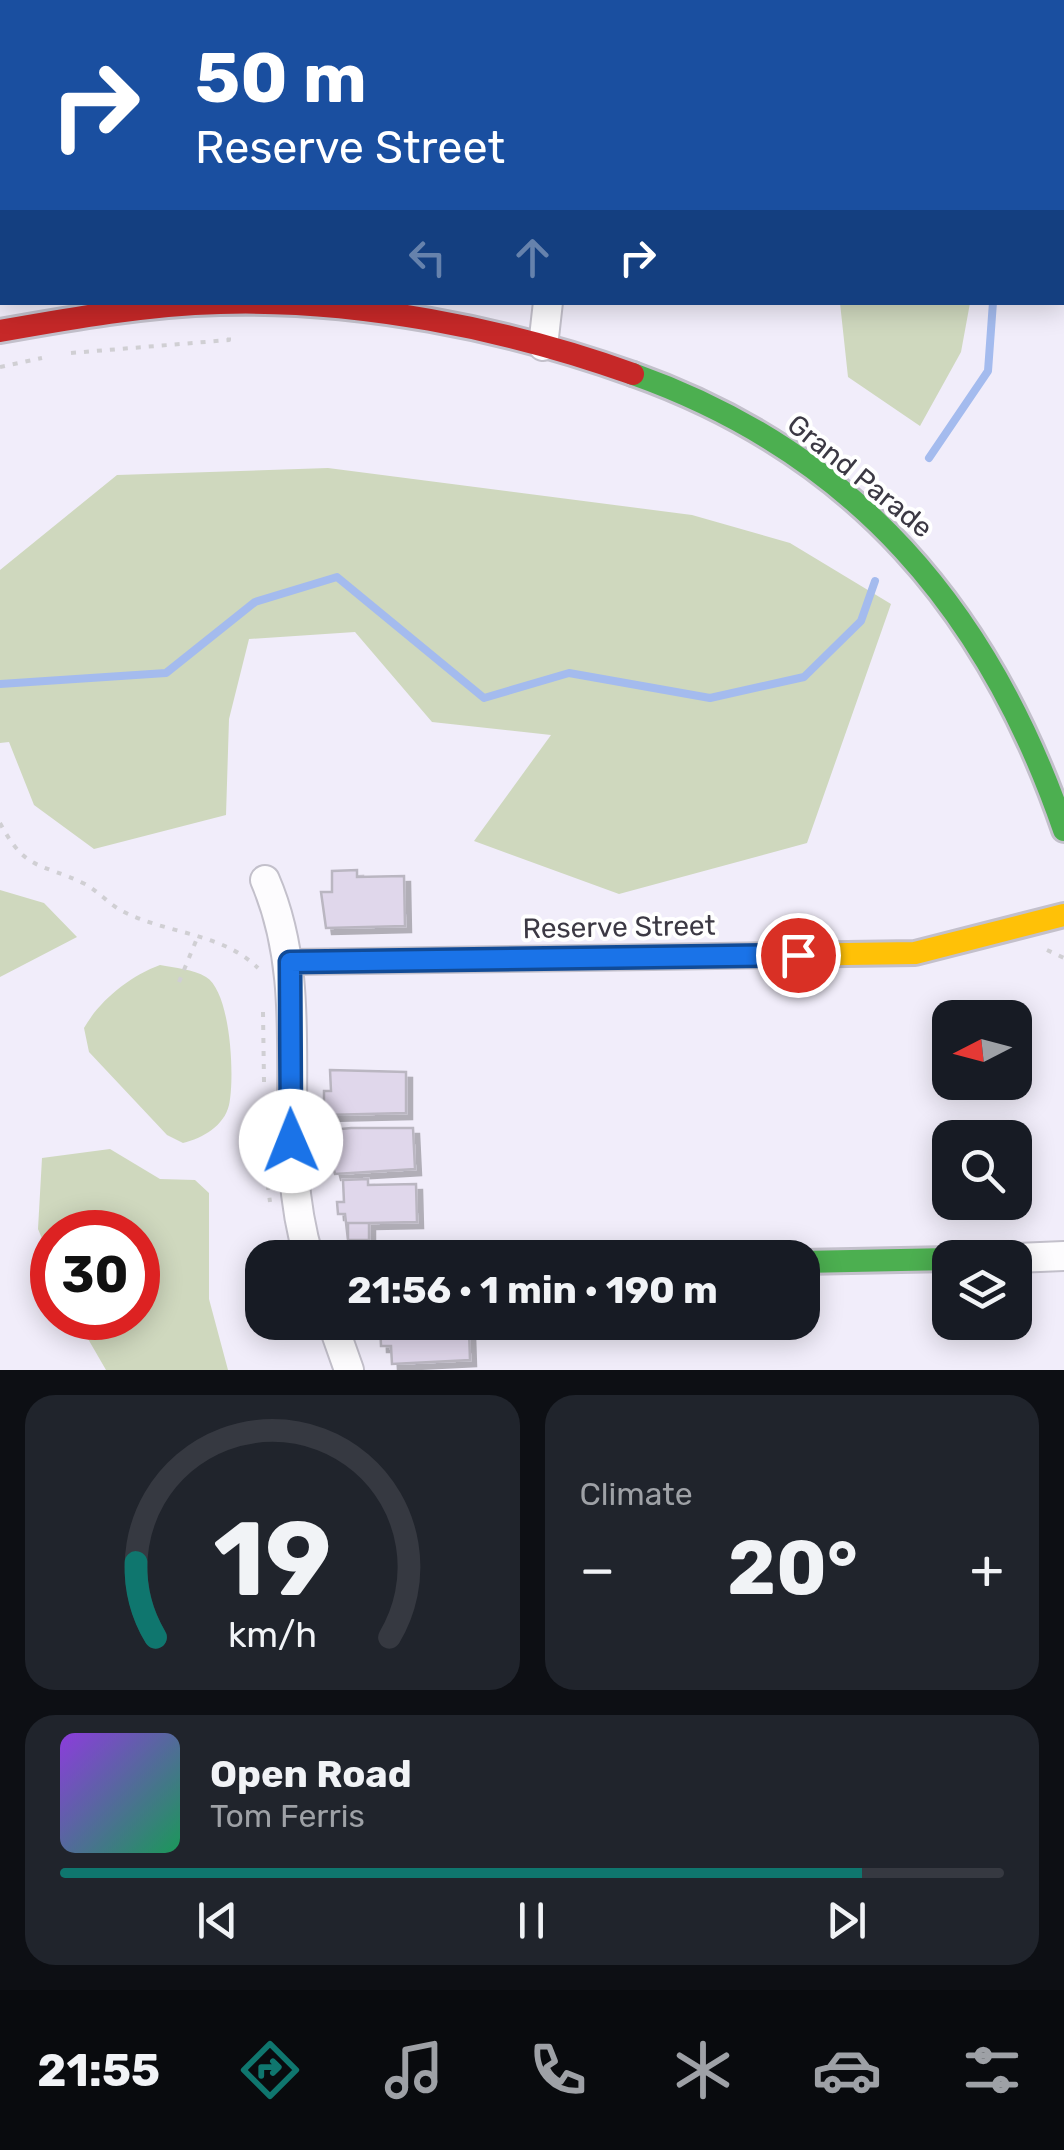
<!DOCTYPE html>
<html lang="en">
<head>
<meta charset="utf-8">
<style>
	:root { --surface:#171b24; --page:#20242c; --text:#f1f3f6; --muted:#9ea1a6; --line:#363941; --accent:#0f766e }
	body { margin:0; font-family:Rubik,sans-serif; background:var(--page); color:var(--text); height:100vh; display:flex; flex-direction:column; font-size:38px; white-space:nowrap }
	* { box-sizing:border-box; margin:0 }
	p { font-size:32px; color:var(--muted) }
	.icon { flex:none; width:55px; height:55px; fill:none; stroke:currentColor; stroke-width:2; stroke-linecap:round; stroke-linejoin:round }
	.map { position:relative; height:1370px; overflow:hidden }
	.drawer { display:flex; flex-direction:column; gap:25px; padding:25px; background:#0d0f14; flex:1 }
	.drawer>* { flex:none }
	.hud { position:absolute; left:0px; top:0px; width:1065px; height:305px; box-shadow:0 5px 25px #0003; background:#1a4fa0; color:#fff; overflow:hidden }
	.needle { width:65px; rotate:264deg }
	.tools { position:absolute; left:932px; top:1000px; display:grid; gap:20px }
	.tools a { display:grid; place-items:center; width:100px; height:100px; border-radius:20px; background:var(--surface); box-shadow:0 5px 25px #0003; font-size:50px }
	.speed { position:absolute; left:30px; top:1210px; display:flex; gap:20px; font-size:50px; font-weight:700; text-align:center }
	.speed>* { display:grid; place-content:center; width:130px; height:130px; border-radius:50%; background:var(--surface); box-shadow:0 5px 25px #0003; line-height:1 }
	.speed .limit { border:15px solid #d22; background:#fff; color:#111 }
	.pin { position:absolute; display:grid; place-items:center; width:85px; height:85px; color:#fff; margin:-42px; border:5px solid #fff; border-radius:50%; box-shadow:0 2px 10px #0007 }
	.me { position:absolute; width:110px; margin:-55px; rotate:359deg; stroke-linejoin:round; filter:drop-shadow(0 0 8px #0008) }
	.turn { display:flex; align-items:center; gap:35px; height:210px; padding:0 30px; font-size:45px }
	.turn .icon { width:130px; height:130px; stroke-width:2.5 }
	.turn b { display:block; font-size:70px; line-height:85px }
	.lanes { display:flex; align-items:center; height:95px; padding:0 30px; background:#0003; justify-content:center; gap:50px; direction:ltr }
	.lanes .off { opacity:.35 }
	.big { font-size:75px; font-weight:700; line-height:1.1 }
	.drawer .tile { flex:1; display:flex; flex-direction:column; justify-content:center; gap:15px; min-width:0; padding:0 35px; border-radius:30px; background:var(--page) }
	.drawer .dial { align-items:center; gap:0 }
	.dial svg { height:260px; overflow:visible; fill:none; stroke:var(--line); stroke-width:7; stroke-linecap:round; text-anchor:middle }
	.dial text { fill:var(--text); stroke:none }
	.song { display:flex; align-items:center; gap:30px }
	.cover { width:120px; height:120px; border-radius:15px; background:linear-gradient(135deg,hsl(270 70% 55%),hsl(150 70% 35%)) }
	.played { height:10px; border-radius:5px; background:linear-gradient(90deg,var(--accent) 85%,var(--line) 85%) }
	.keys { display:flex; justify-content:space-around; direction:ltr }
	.heat { display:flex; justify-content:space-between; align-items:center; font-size:55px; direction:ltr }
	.drawer .tiles { flex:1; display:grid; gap:25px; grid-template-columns:1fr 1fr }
	.tile:last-child { grid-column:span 2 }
	.trip { position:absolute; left:245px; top:1240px; width:575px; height:100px; border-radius:30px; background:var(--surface); box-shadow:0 5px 25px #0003; font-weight:700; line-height:100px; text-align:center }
	.tabs { display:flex; height:160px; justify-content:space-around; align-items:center; background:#090b0e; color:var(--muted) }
	.tabs .icon { width:70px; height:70px }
	.tabs .on { color:var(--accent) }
	.tabs b { font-size:45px; color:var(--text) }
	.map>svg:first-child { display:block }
</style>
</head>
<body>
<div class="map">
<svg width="1064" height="1370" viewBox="0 0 1064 1370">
	<defs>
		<filter id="shadow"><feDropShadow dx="6" dy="6" stdDeviation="0" flood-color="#0004"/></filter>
	</defs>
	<rect width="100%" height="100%" fill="#f1edfa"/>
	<path fill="#cfd8be" d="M902,0H1064V124L1062,2Z
		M840,303H970L961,352L920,426L848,377Z
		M328,468L692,515L790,543L891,604L807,843L619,894L474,841L551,735L432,722L355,632L249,639L229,719L226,815L94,849L34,805L9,742L0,743V570L117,475Z
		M0,890L44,903L77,937L0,977Z
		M160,965C175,968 193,969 206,977C231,992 235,1078 229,1105C224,1126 203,1138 183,1143L167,1135L89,1052L84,1028C100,1000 130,976 160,965Z
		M110,1149L160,1179L195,1180L209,1193V1299L228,1370H106L80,1325L77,1318H138V1232H52V1262L38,1229L42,1158Z"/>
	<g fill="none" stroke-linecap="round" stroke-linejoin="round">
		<path stroke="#a4bbee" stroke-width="8" d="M1062,136L1064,133
			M929,458L988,371L993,302
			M0,684L166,673L255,602L337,577L484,698L569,673L710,698L804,677L861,621L875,581"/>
	</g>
	<path fill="#e0d7eb" stroke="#bab6c1" stroke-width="2.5" filter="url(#shadow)" d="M357,870V877L404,876L405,926L326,928L321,892H332V871Z
		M330,1070L406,1072V1113L324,1115V1091H331Z
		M351,1128H413L415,1169L335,1174L326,1138L331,1137L330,1130Z
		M368,1179V1185L416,1184L417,1222L369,1223V1240H348L345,1214H338L337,1202H344L343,1180Z
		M348,1223H369V1240H348Z
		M380,1322H459V1331L469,1330L470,1360L392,1364L391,1346H381Z"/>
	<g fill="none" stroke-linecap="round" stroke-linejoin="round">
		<defs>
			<path id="street" d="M559,0V2
				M255,2V0
				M543,346L548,302
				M265,880C317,1000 271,1134 309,1258
				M1014,1258L1064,1256
				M332,1322L349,1370"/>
			<path id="fast" d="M633,374C855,453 989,611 1064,830
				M802,1262L950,1259"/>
			<path id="slow" d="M652,957L915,953L1064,915"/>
			<path id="jam" d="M0,331C73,318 146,305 220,303C356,299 505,328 633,374
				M290,962L652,957"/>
		</defs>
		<use href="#street" stroke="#c3c0cb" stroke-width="32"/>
		<use href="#fast" stroke="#c3c0cb" stroke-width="28"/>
		<use href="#slow" stroke="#c3c0cb" stroke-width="28"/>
		<use href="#jam" stroke="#c3c0cb" stroke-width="28"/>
		<path stroke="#d0cfd3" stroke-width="4" stroke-dasharray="5 8" stroke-linecap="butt" d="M71,353L229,340V332
			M0,367L42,358
			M0,823C26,872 40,862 85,884C98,891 109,904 122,911C166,934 221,932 258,968
			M1047,950L1064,958
			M179,982L198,936
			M263,1012L264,1082
			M266,1172L270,1202"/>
		<use href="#street" stroke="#fdfcfe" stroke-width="28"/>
		<use href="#fast" stroke="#4caf50" stroke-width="22"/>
		<use href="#slow" stroke="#ffc107" stroke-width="22"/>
		<use href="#jam" stroke="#c62828" stroke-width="22"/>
	</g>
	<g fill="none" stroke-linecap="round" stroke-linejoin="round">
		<defs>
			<path id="route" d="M291,1141L290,962L798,955"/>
		</defs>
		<use href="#route" stroke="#114b97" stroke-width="25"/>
		<use href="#route" stroke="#1a73e8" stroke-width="18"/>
	</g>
	<g text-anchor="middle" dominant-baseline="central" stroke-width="8" stroke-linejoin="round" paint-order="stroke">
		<g font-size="28" fill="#3c3944" stroke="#fff">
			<text transform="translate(860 476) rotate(39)">Grand Parade</text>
			<text transform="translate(619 927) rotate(-1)">Reserve Street</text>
		</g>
	</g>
</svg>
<div class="tools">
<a><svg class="needle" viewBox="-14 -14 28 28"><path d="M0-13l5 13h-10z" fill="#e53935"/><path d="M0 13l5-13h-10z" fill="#9ea1a6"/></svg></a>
<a><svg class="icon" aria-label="search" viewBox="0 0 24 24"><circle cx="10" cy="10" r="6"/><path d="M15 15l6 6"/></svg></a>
<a><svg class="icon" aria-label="layers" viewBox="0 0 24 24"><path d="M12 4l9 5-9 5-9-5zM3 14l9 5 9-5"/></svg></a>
</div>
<div class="speed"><div class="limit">30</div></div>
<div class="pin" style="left:798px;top:955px;background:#d93025"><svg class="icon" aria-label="arrive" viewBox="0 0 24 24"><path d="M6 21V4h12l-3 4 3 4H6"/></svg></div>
<svg class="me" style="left:291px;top:1141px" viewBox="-20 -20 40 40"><circle r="19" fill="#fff"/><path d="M0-13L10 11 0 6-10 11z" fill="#1a73e8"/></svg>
<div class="trip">21:56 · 1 min · 190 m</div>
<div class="hud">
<div class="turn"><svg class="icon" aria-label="right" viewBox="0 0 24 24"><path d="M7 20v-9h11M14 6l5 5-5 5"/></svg><div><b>50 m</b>Reserve Street</div></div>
<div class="lanes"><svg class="icon off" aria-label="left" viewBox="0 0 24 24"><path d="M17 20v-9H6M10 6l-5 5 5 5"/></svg><svg class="icon off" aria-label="ahead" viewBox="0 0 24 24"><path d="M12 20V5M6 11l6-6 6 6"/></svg><svg class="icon" aria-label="right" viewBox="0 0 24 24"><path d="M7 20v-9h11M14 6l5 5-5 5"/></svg></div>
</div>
</div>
<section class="drawer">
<div class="tiles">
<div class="tile dial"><svg viewBox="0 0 100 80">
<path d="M14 69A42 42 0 1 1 86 69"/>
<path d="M14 69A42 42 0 0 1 8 46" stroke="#0f766e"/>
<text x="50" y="56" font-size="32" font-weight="700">19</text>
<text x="50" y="72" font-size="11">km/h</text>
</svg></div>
<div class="tile"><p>Climate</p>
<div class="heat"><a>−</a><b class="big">20°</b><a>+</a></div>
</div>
<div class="tile">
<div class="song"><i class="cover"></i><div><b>Open Road</b><p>Tom Ferris</p></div></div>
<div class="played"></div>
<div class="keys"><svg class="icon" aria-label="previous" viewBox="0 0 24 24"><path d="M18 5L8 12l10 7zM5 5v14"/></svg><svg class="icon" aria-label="pause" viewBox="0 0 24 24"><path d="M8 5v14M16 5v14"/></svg><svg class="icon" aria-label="next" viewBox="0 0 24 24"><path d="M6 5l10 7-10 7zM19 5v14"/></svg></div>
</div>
</div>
</section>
<nav class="tabs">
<b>21:55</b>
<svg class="icon on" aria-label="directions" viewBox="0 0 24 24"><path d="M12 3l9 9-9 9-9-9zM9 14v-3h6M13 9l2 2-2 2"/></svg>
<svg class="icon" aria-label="music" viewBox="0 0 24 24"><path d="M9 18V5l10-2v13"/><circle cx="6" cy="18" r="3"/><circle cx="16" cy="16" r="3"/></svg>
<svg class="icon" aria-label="phone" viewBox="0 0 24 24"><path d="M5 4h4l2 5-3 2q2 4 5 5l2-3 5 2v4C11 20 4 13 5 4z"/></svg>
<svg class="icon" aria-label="climate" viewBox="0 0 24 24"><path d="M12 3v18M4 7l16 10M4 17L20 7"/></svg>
<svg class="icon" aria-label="car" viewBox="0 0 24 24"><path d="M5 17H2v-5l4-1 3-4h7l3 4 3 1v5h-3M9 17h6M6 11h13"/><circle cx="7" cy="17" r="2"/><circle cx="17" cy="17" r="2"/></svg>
<svg class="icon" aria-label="filters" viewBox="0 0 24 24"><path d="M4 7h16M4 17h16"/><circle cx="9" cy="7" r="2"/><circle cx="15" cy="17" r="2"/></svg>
</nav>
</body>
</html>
